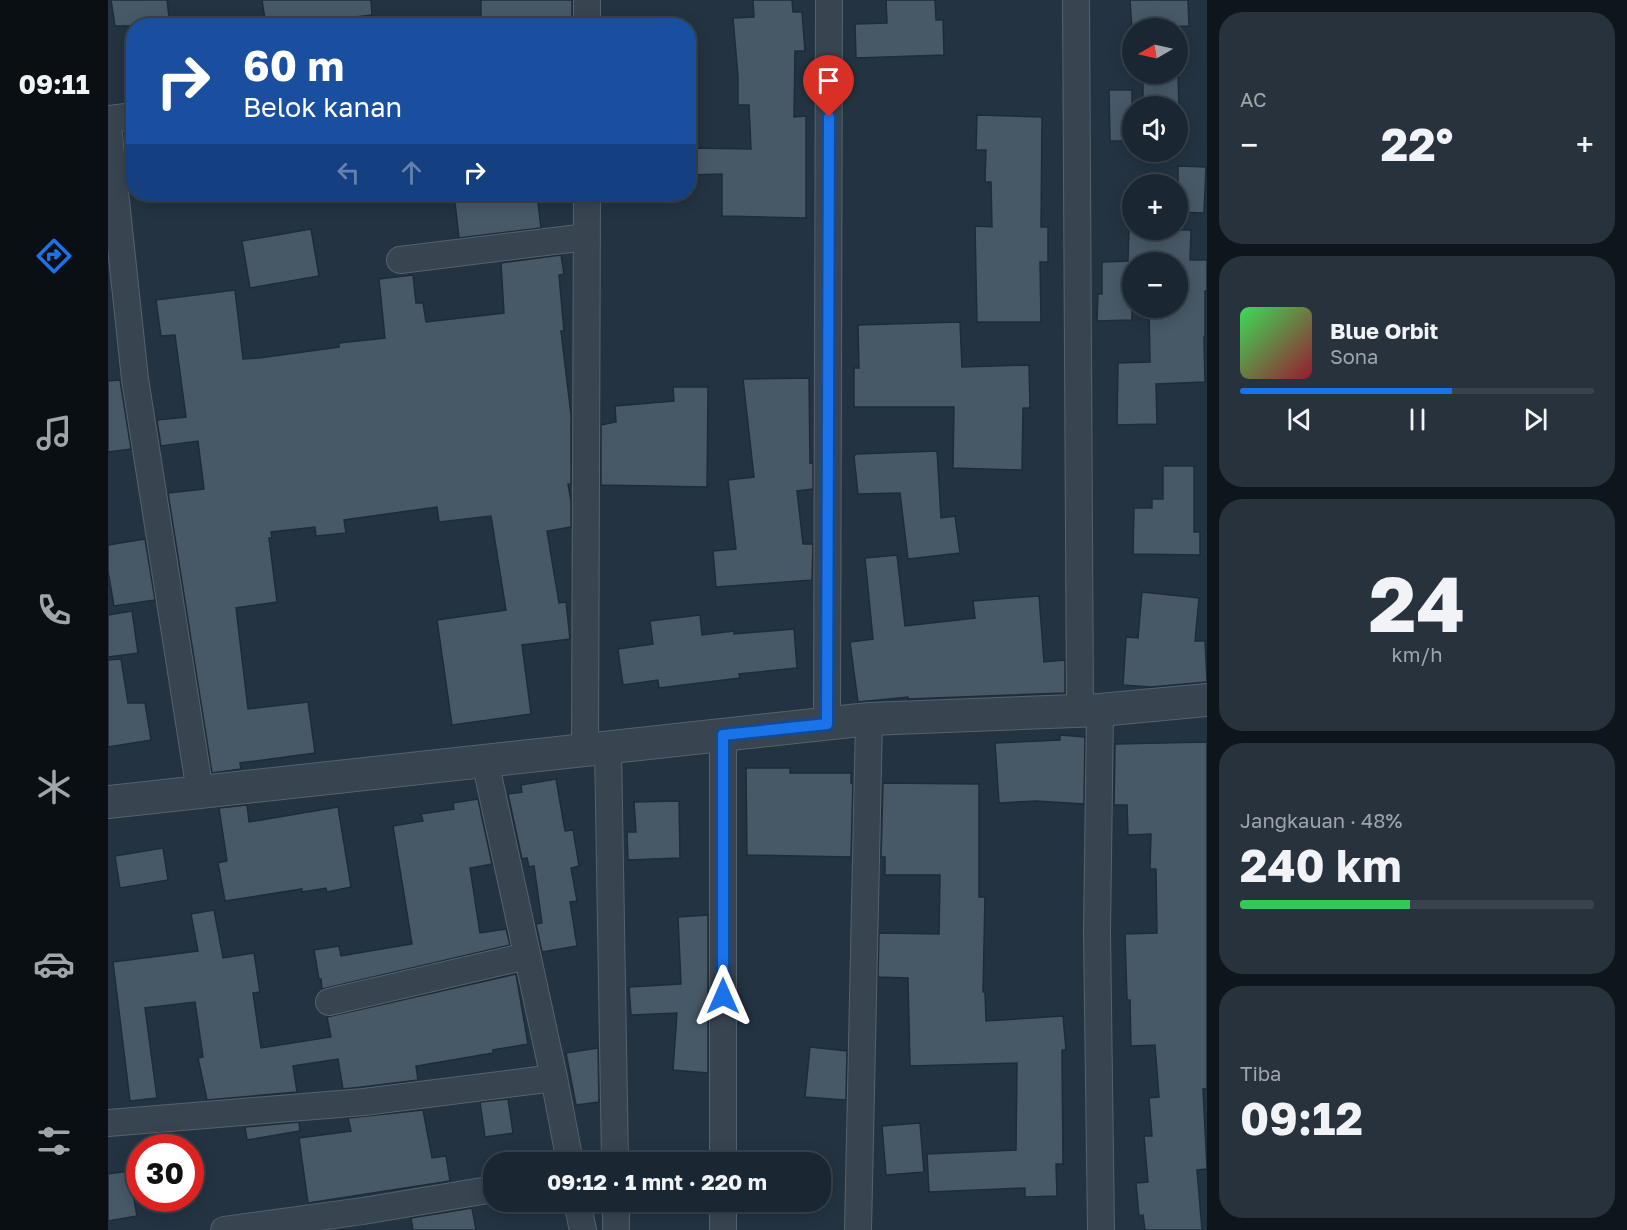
<!DOCTYPE html>
<html lang="id">
<head>
<meta charset="utf-8">
<style>
	:root { --surface:#1a2631; --page:#27323d; --text:#f1f3f6; --muted:#9fa5ab; --line:#38434d; --accent:#1a73e8 }
	body { margin:0; font-family:"Golos Text",sans-serif; background:var(--page); color:var(--text); height:100vh; display:flex; flex-direction:column; font-size:22px; white-space:nowrap }
	* { box-sizing:border-box; margin:0 }
	p { font-size:20px; color:var(--muted) }
	.icon { flex:none; width:33px; height:33px; fill:none; stroke:currentColor; stroke-width:2; stroke-linecap:round; stroke-linejoin:round }
	.map { position:relative; flex:1; overflow:hidden }
	.panel { display:flex; flex-direction:column; gap:12px; padding:12px; background:#0e151b; width:420px }
	.panel>* { flex:none }
	.top-card { position:absolute; left:18px; top:18px; width:570px; height:183px; border-radius:24px; box-shadow:0 3px 15px #0003,0 0 0 2px var(--line); background:#1a4fa0; color:#fff; overflow:hidden }
	.needle { width:39px; rotate:261deg }
	.buttons { position:absolute; left:1014px; top:18px; display:grid; gap:12px }
	.buttons a { display:grid; place-items:center; width:66px; height:66px; border-radius:50%; background:var(--surface); box-shadow:0 3px 15px #0003,0 0 0 2px var(--line); font-size:30px }
	.speed { position:absolute; left:18px; top:1134px; display:flex; gap:12px; font-size:30px; font-weight:700; text-align:center }
	.speed>* { display:grid; place-content:center; width:78px; height:78px; border-radius:50%; background:var(--surface); box-shadow:0 3px 15px #0003,0 0 0 2px var(--line); line-height:1 }
	.speed .limit { border:9px solid #d22; background:#fff; color:#111 }
	.pin { position:absolute; display:grid; place-items:center; width:51px; height:51px; color:#fff; margin:-62px -26px; border-radius:50% 50% 50% 0; rotate:-45deg; box-shadow:0 0 6px #0007 }
	.pin .icon { rotate:45deg }
	.me { position:absolute; width:66px; margin:-33px; rotate:0deg; stroke-linejoin:round; filter:drop-shadow(0 0 4px #0008) }
	.turn { display:flex; align-items:center; gap:21px; height:126px; padding:0 18px; font-size:27px }
	.turn .icon { width:78px; height:78px; stroke-width:2.5 }
	.turn b { display:block; font-size:42px; line-height:51px }
	.lanes { display:flex; align-items:center; height:57px; padding:0 18px; background:#0003; justify-content:center; gap:30px; direction:ltr }
	.lanes .off { opacity:.35 }
	.big { font-size:45px; font-weight:700; line-height:1.1 }
	.panel .card { flex:1; display:flex; flex-direction:column; justify-content:center; gap:9px; min-width:0; padding:0 21px; border-radius:24px; background:var(--page) }
	.panel .dial { align-items:center; gap:0 }
	.dial b { font-size:78px; line-height:1 }
	.song { display:flex; align-items:center; gap:18px }
	.cover { width:72px; height:72px; border-radius:9px; background:linear-gradient(135deg,hsl(130 70% 55%),hsl(350 70% 35%)) }
	.played { height:6px; border-radius:3px; background:linear-gradient(90deg,var(--accent) 60%,var(--line) 60%) }
	.keys { display:flex; justify-content:space-around; direction:ltr }
	.heat { display:flex; justify-content:space-between; align-items:center; font-size:33px; direction:ltr }
	.charge { height:9px; border-radius:4px; background:linear-gradient(90deg,#34c759 48%,var(--line) 0) }
	.trip { position:absolute; left:375px; top:1152px; width:348px; height:60px; border-radius:24px; background:var(--surface); box-shadow:0 3px 15px #0003,0 0 0 2px var(--line); font-weight:700; line-height:60px; text-align:center }
	main { display:flex; flex:1; min-height:0 }
	.tab-bar { display:flex; flex-direction:column; width:108px; justify-content:space-around; align-items:center; background:#0a0f14; color:var(--muted) }
	.tab-bar .icon { width:42px; height:42px }
	.tab-bar .selected { color:var(--accent) }
	.tab-bar b { font-size:27px; color:var(--text) }
	.map>svg:first-child { display:block }
</style>
</head>
<body>
<main>
<nav class="tab-bar">
<b>09:11</b>
<svg class="icon selected" aria-label="directions" viewBox="0 0 24 24"><path d="M12 3l9 9-9 9-9-9zM9 14v-3h6M13 9l2 2-2 2"/></svg>
<svg class="icon" aria-label="music" viewBox="0 0 24 24"><path d="M9 18V5l10-2v13"/><circle cx="6" cy="18" r="3"/><circle cx="16" cy="16" r="3"/></svg>
<svg class="icon" aria-label="phone" viewBox="0 0 24 24"><path d="M5 4h4l2 5-3 2q2 4 5 5l2-3 5 2v4C11 20 4 13 5 4z"/></svg>
<svg class="icon" aria-label="climate" viewBox="0 0 24 24"><path d="M12 3v18M4 7l16 10M4 17L20 7"/></svg>
<svg class="icon" aria-label="car" viewBox="0 0 24 24"><path d="M5 17H2v-5l4-1 3-4h7l3 4 3 1v5h-3M9 17h6M6 11h13"/><circle cx="7" cy="17" r="2"/><circle cx="17" cy="17" r="2"/></svg>
<svg class="icon" aria-label="filters" viewBox="0 0 24 24"><path d="M4 7h16M4 17h16"/><circle cx="9" cy="7" r="2"/><circle cx="15" cy="17" r="2"/></svg>
</nav>
<div class="map">
<svg width="1099" height="1230" viewBox="0 0 1099 1230">
	<rect width="100%" height="100%" fill="#233341"/>
	<path fill="#475967" stroke="#1e2c38" stroke-width="1.5" d="M3,0H59L62,26H7Z
		M154,0H263L264,15L198,23L199,26H158Z
		M373,0H464V26H373Z
		M645,0H684L685,12H694L697,51H687L686,117L698,116V218L614,216V174L580,175V148L643,149L641,105H630V76L625,18L646,17Z
		M778,0H827L828,20H835L836,55L748,58L747,24L779,23Z
		M1022,0H1080L1081,26L1024,29Z
		M1035,74H1070L1071,106H1035Z
		M1001,90H1024V141H1002Z
		M869,115L934,117L933,227H940V262H932L933,322H869L867,226L884,227L883,182H877L878,150H868Z
		M1070,166L1098,167L1096,213L1070,212Z
		M346,194H429L433,228L351,238Z
		M203,229L211,276L142,288L134,241Z
		M1021,230H1083L1082,260H1099V291H1097V337H1096L1097,382L1048,384L1049,424L1009,425L1010,363L1042,362L1041,308H1070V262H1024V320L989,321L990,294H994V262L1020,261Z
		M453,255L456,274L451,275L456,331H453L463,415V484H460L463,501V527L439,531L451,603L458,602L462,639L414,645L423,714L344,725L329,620L398,610L383,516L331,522L329,507L236,520L238,533L208,536L207,527L163,532L164,538H161L169,602L128,608L140,709L200,702L207,753L132,763L133,769L104,773L60,493L96,489L90,441L53,446L49,420L78,417L67,335L53,336L48,300L127,290L135,359L151,358L231,347V343L277,338L271,279L305,275L308,303H315L318,322L396,313L393,263Z
		M852,322L854,367L921,365L922,408H915L914,470L845,468L846,407H746V368H751L750,325Z
		M701,378L702,463L705,462V489L689,491L695,544H705L704,580L608,587L605,551L628,549L620,480L646,477L635,379Z
		M12,380L23,449L0,452V381Z
		M565,387H600L599,487L493,485V425L508,422L507,406L566,401Z
		M829,451L833,518L847,516L852,553L800,559L792,493L750,494L746,456L749,454Z
		M1055,466H1086V532H1092V555L1025,554L1026,508H1044V499H1055Z
		M37,539L47,600L6,606L0,571V545Z
		M789,555L797,626L867,618L865,601L931,596L936,662L957,660V693L800,699V697L750,702L742,642L765,639L757,558Z
		M1034,592L1091,598L1087,641H1097L1099,682L1043,687L1015,685L1018,637L1030,638Z
		M24,611L30,653L0,657V615Z
		M592,615L594,635L626,631V634L686,629L689,668L631,674L632,678L551,688L550,680L515,685L510,649L545,644L542,621Z
		M13,659L20,703H37L43,740L0,747V660Z
		M952,735L977,737L976,804L928,801L891,803L887,743L952,740Z
		M1099,742V1089H1095L1099,1169L1089,1170L1094,1230H1037L1035,1215L1031,1216L1028,1183L1040,1182L1036,1136H1044L1041,1098L1051,1097L1047,1045L1023,1046L1022,1000H1019L1017,934L1049,933L1048,869H1042L1043,834L1020,835L1019,805H1006L1007,744Z
		M638,768H682V773H743V783H745L743,857L639,855Z
		M448,779L457,831L465,830L471,866L463,868L469,901L462,902L469,946L434,952L428,924L434,923L426,866L421,867L419,858L414,859L400,794L414,792L413,785Z
		M775,783L871,784V897H877L875,992H877L878,1021L955,1016L958,1050H954L955,1164H948L949,1196L917,1197V1188L821,1192L819,1154L908,1150L909,1063L802,1066L800,978L770,977L771,933L831,934L832,875H777V857H773Z
		M370,799L384,864L362,868L372,933L398,929L402,945L214,989L213,979H211L206,950L231,946L233,956L304,944L285,826L315,821L313,814L346,809L345,803Z
		M571,801L572,858L520,860L519,832H528L526,802Z
		M139,805L141,822L230,807L243,887L219,892L218,888L194,892V889L117,901L110,863L119,861L111,808Z
		M55,848L60,880L12,888L7,856Z
		M106,910L115,958L146,953L152,992L145,993L153,1048L223,1037L219,1017L408,974L420,1044L385,1050V1053L308,1066L310,1080L254,1087L235,1089L230,1059L185,1066L189,1092L99,1100L90,1058L95,1057L87,1002L37,1008L49,1098L22,1101L5,962L90,951L83,914Z
		M600,915V1073L565,1070L569,1013L523,1015L521,987L573,984L570,917Z
		M702,1047L739,1051L738,1100L697,1097Z
		M490,1048L491,1102L468,1105L458,1053Z
		M400,1099L405,1133L377,1137L372,1102Z
		M315,1110L324,1158L338,1156L342,1181L200,1203L191,1138L243,1131L240,1118Z
		M191,1122L192,1131L139,1140L137,1127Z
		M812,1123L816,1172L778,1175L774,1126Z
		M21,1171L29,1216L0,1221V1174Z
		M364,1208L368,1230H305L303,1218Z"/>
	<g fill="none" stroke-linecap="round" stroke-linejoin="round">
		<defs>
			<path id="minor" d="M968,0L972,710
				M479,26V0
				M0,119L26,116
				M0,126L27,379L92,792
				M292,260L479,237
				M992,710L989,932L993,1230
				M719,724L721,0
				M500,748L507,1162
				M477,750L479,194
				M377,761L446,1078L462,1162
				M221,1002L419,956
				M0,1123L256,1102L446,1078
				M615,1162V735
				M469,1202L475,1230
				M508,1202V1230
				M116,1230L255,1211L386,1189
				M615,1230V1202
				M750,1230L761,719"/>
			<path id="tertiary" d="M0,802L761,719L992,710L1099,700"/>
		</defs>
		<use href="#minor" stroke="#55626e" stroke-width="28"/>
		<use href="#tertiary" stroke="#55626e" stroke-width="34"/>
		<use href="#minor" stroke="#384551" stroke-width="26"/>
		<use href="#tertiary" stroke="#384551" stroke-width="32"/>
	</g>
	<g fill="none" stroke-linecap="round" stroke-linejoin="round">
		<defs>
			<path id="route" d="M615,996V735L719,724L721,117"/>
		</defs>
		<use href="#route" stroke="#114b97" stroke-width="15"/>
		<use href="#route" stroke="#1a73e8" stroke-width="10"/>
	</g>
</svg>
<div class="buttons">
<a><svg class="needle" viewBox="-14 -14 28 28"><path d="M0-13l5 13h-10z" fill="#e53935"/><path d="M0 13l5-13h-10z" fill="#9fa5ab"/></svg></a>
<a><svg class="icon" aria-label="sound" viewBox="0 0 24 24"><path d="M4 9h4l5-4v14l-5-4H4zM17 9q2 3 0 6"/></svg></a>
<a>+</a>
<a>−</a>
</div>
<div class="speed"><div class="limit">30</div></div>
<div class="pin" style="left:721px;top:117px;background:#d93025"><svg class="icon" aria-label="arrive" viewBox="0 0 24 24"><path d="M6 21V4h12l-3 4 3 4H6"/></svg></div>
<svg class="me" style="left:615px;top:996px" viewBox="-20 -20 40 40"><path d="M0-17L14 15 0 8-14 15z" fill="#1a73e8" stroke="#fff" stroke-width="4"/></svg>
<div class="trip">09:12 · 1 mnt · 220 m</div>
<div class="top-card">
<div class="turn"><svg class="icon" aria-label="right" viewBox="0 0 24 24"><path d="M7 20v-9h11M14 6l5 5-5 5"/></svg><div><b>60 m</b>Belok kanan</div></div>
<div class="lanes"><svg class="icon off" aria-label="left" viewBox="0 0 24 24"><path d="M17 20v-9H6M10 6l-5 5 5 5"/></svg><svg class="icon off" aria-label="ahead" viewBox="0 0 24 24"><path d="M12 20V5M6 11l6-6 6 6"/></svg><svg class="icon" aria-label="right" viewBox="0 0 24 24"><path d="M7 20v-9h11M14 6l5 5-5 5"/></svg></div>
</div>
</div>
<section class="panel">
<div class="card"><p>AC</p>
<div class="heat"><a>−</a><b class="big">22°</b><a>+</a></div>
</div>
<div class="card">
<div class="song"><i class="cover"></i><div><b>Blue Orbit</b><p>Sona</p></div></div>
<div class="played"></div>
<div class="keys"><svg class="icon" aria-label="previous" viewBox="0 0 24 24"><path d="M18 5L8 12l10 7zM5 5v14"/></svg><svg class="icon" aria-label="pause" viewBox="0 0 24 24"><path d="M8 5v14M16 5v14"/></svg><svg class="icon" aria-label="next" viewBox="0 0 24 24"><path d="M6 5l10 7-10 7zM19 5v14"/></svg></div>
</div>
<div class="card dial"><b>24</b><p>km/h</p></div>
<div class="card"><p>Jangkauan · 48%</p><b class="big">240 km</b><div class="charge"></div></div>
<div class="card"><p>Tiba</p><b class="big">09:12</b></div>
</section>
</main>
</body>
</html>
